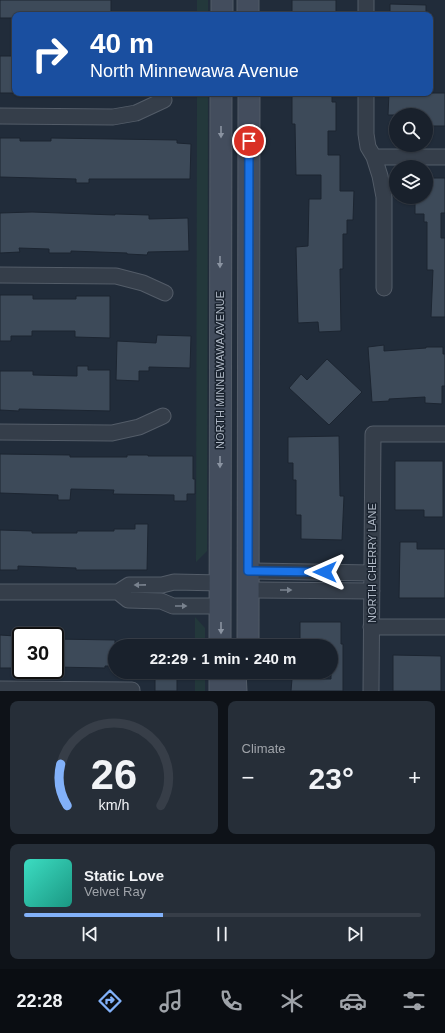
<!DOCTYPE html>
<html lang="en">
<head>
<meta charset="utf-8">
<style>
	:root { --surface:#19212c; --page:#262e38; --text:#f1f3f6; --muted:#9fa3a9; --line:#373e48; --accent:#82b1f9 }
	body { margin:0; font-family:Helvetica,sans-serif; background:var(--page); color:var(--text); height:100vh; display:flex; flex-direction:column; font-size:15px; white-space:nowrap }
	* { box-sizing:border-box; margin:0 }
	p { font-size:13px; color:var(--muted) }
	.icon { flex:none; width:22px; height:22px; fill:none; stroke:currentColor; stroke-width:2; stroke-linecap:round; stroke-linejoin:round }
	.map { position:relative; height:691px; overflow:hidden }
	.sheet { display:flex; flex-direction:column; gap:10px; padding:10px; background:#0e1218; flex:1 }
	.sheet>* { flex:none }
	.hud { position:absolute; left:12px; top:12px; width:421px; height:84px; border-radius:8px; box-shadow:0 1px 3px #0004,0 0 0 1px var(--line); background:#1a4fa0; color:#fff; overflow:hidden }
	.buttons { position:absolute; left:389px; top:108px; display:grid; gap:8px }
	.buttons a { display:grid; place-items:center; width:44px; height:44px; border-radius:50%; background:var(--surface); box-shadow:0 1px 3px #0004,0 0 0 1px var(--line); font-size:20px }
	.speed { position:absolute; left:12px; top:627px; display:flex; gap:8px; font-size:20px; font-weight:700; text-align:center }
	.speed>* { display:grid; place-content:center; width:52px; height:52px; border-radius:50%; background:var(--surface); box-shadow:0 1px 3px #0004,0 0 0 1px var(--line); line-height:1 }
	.speed .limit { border:2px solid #111; border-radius:6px; background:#fff; color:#111 }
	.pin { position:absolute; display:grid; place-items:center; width:34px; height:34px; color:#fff; margin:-17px; border:2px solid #fff; border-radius:50%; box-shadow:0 1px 4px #0007 }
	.me { position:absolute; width:44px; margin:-22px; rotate:270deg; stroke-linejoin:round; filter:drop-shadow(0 0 3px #0008) }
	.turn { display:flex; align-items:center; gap:14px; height:84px; padding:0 12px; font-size:18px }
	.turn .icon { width:52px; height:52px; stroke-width:2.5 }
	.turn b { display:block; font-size:28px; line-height:34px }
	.big { font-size:30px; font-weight:800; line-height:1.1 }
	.sheet .tile { flex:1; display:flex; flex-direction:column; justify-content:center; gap:6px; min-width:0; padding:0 14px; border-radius:8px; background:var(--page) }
	.sheet .dial { align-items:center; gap:0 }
	.dial svg { height:104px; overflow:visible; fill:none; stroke:var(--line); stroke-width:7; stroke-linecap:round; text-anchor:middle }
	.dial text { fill:var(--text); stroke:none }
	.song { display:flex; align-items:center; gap:12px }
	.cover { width:48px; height:48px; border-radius:6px; background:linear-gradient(135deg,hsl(170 70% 55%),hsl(170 70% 35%)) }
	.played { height:4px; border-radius:2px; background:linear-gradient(90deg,var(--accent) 35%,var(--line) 35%) }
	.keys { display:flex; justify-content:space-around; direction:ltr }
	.heat { display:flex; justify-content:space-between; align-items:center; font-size:22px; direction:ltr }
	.sheet .tiles { flex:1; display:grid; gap:10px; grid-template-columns:1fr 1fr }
	.tile:last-child { grid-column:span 2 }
	.trip { position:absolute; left:108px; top:639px; width:230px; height:40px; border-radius:20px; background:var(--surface); box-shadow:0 1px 3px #0004,0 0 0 1px var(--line); font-weight:800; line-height:40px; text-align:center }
	.dock { display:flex; height:64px; justify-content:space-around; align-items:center; background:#0a0d12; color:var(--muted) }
	.dock .icon { width:28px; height:28px }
	.dock .on { color:var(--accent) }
	.dock b { font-size:18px; color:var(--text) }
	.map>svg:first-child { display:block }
</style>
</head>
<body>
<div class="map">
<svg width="445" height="691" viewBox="0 0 445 691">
	<rect width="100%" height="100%" fill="#212c3a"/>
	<path fill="#23383b" d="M197,0H208V15H197Z
		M197,93H208L207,551L196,562Z
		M195,617L205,628V646H195Z
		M195,672H205V691H195Z"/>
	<path fill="#3d4a59" stroke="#1c2531" d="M0,0H111V15H15V18H0Z
		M292,0H336V15H292Z
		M390,4L426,5V15H390Z
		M0,56H15V93H0Z
		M292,93H332V102H336V131H328V155H340V191H354L353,220H347V234H343V269H340L341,331L319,332L318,322L298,323L296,247L308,246L309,199H321V175H296L295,124H292Z
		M389,93H445V126H426V115H388Z
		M0,138H20V141H51V138L177,140V143L191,144L190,179H89V183H76V179L0,177Z
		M426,178H445V213H441V238H445V317H431L433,270H427V222H424V214H415V197H426Z
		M32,212L115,215V214L149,215V219L188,218L189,251L148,252L147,255L127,254V253L71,251V253H49V249L19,248L20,252L0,253V213Z
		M0,295H33V299H76V296H110V338L75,337V331H32V336H11V341H0Z
		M157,335L191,336L190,368L149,367V371H139V381L116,380L117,341L156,343Z
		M384,345V351L426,348V347H443V354H445V386H442V404L425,403V397L389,399V401L372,402L368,347Z
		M327,359L362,392L329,425L289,388L301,374L307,380Z
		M77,366H88V370H110V411L19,409V411L0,410V371H33V375L77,376Z
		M339,436L340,496H344L342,540L301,539V515H296V480H293V463H288V437Z
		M0,454L70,455V457H127V455H148V456H193V479H195V494H187V501H174V495L113,494L114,490L71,489L70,500H58V495L0,493Z
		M395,461H443V517H424V510H395Z
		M135,524H148L147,570H76V568L18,566V570H0V530L32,531V533H77V531H114V529H135Z
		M400,542H417V549H445V598H399Z
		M300,622H341V644H343V691H291L292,679H331V646H300Z
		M0,635L15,636V649H21V668H0Z
		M55,639L115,640V666H105V668L55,667Z
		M393,655L441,656V691H393Z
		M155,674L177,675V691H155Z"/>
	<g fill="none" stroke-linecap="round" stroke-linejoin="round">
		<defs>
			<path id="minor" d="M366,15V0
				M366,93V134L368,147L374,157L380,176L384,197V288
				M0,116L113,117L136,113L164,100
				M374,157H445
				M0,275L116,276L143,283L165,293
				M0,432L112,433L139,427L163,416
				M248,571L372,573
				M247,590L372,591
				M0,592H118L129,585H162L174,582L221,583
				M118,592L128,600L161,601L173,606H221
				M371,627H445
				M0,689L132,690V691
				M371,691L373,434H445"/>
			<path id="secondary" d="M248,0V15
				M222,15V0
				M220,646L221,93
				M248,646L249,93
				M235,672L236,691
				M220,691V672"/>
		</defs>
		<use href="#minor" stroke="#535c68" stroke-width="17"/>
		<use href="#secondary" stroke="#535c68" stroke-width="23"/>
		<use href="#minor" stroke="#353e4a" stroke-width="15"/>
		<use href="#secondary" stroke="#434d5d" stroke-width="21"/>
	</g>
	<defs><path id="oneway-solid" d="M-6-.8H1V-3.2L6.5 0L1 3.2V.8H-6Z"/></defs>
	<g fill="#8a93a1">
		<use href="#oneway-solid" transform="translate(221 132) rotate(90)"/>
		<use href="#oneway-solid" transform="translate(220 262) rotate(90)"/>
		<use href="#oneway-solid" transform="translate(220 462) rotate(90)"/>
		<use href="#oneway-solid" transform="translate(221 628) rotate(90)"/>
	</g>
	<g fill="#79828e">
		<use href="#oneway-solid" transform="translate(140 585) rotate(179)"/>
		<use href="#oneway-solid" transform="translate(286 590)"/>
		<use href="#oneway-solid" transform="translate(181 606)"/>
	</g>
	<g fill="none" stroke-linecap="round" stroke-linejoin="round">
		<defs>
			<path id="route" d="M249,141L248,571L325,572"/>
		</defs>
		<use href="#route" stroke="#114b97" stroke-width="10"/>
		<use href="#route" stroke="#1a73e8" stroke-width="7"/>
	</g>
	<g text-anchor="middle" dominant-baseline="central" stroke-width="3" stroke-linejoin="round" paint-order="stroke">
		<g font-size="11" fill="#b0b9c6" stroke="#1a232f">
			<text transform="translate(220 370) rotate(-90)">NORTH MINNEWAWA AVENUE</text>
			<text transform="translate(372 563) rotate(-90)">NORTH CHERRY LANE</text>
		</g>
	</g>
</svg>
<div class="buttons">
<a><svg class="icon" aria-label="search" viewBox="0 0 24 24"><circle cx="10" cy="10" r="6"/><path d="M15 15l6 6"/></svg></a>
<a><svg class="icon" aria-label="layers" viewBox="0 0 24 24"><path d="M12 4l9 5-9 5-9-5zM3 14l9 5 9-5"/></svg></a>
</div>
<div class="speed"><div class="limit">30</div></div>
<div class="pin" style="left:249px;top:141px;background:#d93025"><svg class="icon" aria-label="arrive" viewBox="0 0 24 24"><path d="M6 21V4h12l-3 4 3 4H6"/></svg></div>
<svg class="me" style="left:325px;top:572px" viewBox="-20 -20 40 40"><path d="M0-17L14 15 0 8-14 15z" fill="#1a73e8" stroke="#fff" stroke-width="4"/></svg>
<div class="trip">22:29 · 1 min · 240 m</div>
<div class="hud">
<div class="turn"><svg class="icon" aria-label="right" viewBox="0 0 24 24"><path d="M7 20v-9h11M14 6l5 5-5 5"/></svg><div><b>40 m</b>North Minnewawa Avenue</div></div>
</div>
</div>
<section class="sheet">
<div class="tiles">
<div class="tile dial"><svg viewBox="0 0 100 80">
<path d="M14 69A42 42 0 1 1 86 69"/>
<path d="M14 69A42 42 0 0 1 9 37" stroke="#82b1f9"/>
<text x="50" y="56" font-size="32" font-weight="700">26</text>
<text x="50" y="72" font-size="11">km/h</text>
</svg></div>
<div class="tile"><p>Climate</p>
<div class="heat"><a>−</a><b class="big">23°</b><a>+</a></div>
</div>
<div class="tile">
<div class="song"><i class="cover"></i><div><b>Static Love</b><p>Velvet Ray</p></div></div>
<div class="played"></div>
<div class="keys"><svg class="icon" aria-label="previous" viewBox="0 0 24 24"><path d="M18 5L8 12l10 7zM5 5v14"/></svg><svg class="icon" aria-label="pause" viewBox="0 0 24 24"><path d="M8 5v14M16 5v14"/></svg><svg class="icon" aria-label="next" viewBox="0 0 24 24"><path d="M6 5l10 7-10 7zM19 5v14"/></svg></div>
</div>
</div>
</section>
<nav class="dock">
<b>22:28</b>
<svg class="icon on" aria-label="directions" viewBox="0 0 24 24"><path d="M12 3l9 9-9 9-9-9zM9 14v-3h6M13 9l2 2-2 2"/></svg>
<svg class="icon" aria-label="music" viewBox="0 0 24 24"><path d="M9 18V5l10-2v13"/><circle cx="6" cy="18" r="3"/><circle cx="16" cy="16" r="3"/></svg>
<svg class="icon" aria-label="phone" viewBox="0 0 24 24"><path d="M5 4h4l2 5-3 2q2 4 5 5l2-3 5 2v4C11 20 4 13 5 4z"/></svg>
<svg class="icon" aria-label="climate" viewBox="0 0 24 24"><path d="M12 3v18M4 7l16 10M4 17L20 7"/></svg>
<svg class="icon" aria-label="car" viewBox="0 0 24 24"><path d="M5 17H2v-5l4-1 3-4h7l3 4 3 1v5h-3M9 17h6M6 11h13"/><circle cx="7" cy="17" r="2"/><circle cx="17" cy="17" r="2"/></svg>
<svg class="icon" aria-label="filters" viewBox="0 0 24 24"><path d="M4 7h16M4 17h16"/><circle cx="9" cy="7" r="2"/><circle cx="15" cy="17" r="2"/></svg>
</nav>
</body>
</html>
